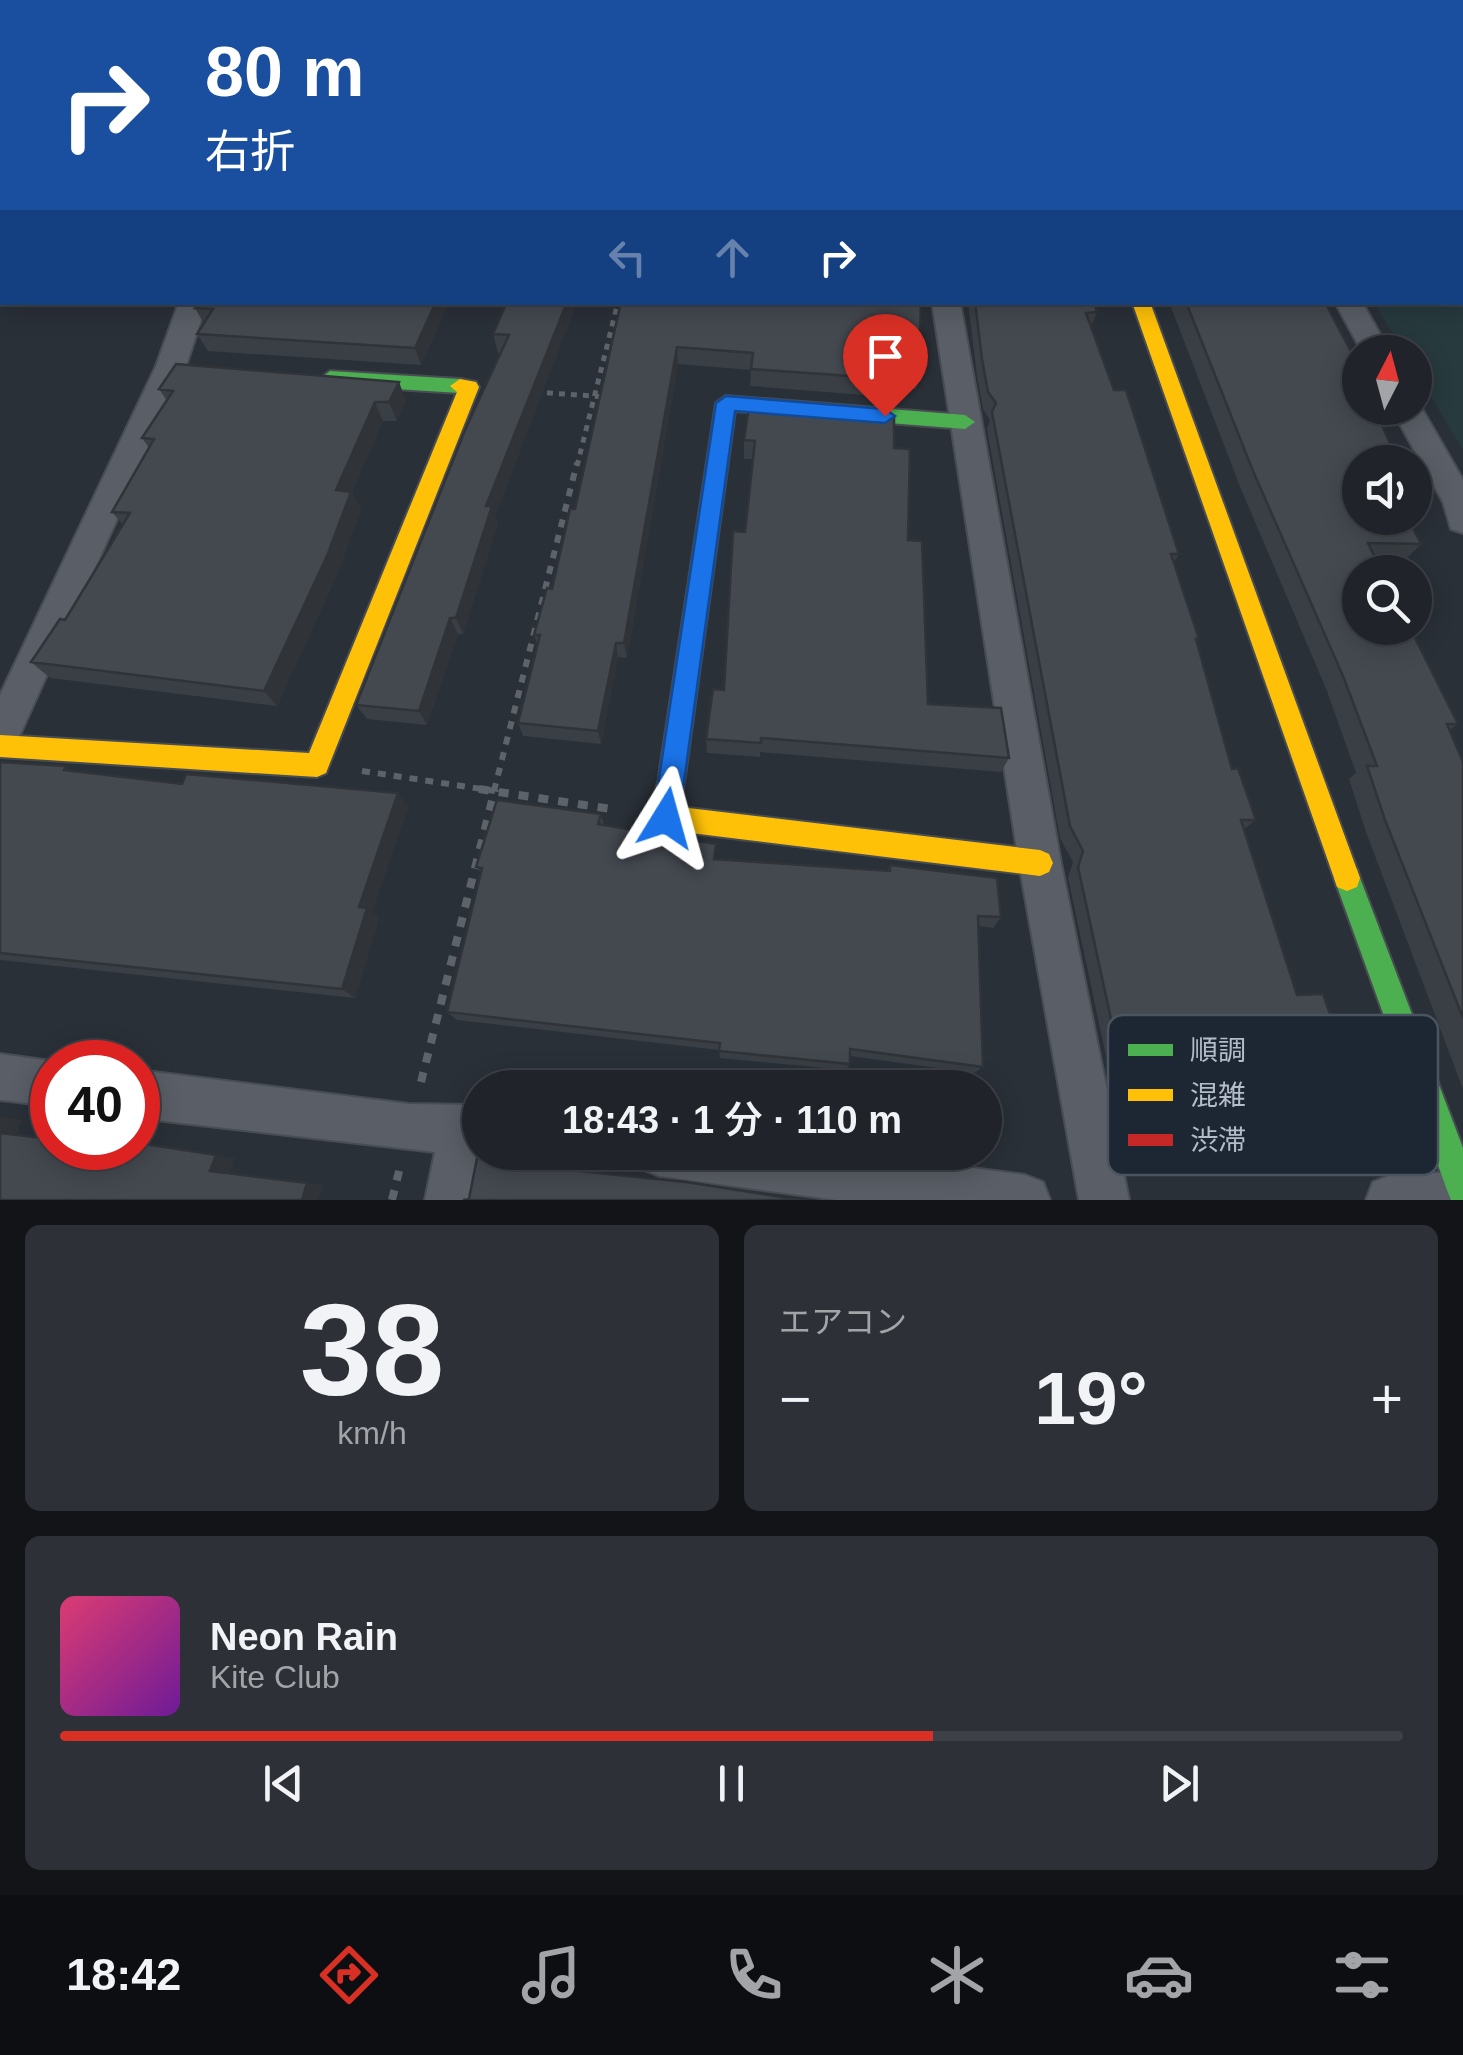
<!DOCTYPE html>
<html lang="ja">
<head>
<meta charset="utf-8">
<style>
	:root { --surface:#20242a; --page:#2d3036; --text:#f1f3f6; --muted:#a2a4a8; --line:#3d4147; --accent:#d93025 }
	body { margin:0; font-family:Helvetica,"Noto Sans JP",sans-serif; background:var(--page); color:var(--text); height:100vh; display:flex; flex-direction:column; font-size:38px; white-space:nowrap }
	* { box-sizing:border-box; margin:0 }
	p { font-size:32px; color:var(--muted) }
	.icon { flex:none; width:55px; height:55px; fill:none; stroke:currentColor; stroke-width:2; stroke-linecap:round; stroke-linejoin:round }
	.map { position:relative; height:1200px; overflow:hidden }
	.drawer { display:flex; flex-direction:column; gap:25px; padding:25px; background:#121417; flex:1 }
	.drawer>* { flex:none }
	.guide { position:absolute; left:0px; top:0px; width:1465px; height:305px; box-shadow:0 5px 25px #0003,0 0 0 2px var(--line); background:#1a4fa0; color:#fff; overflow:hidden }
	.needle { width:65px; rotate:6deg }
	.fabs { position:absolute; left:1342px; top:335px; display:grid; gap:20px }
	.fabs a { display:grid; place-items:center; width:90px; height:90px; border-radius:50%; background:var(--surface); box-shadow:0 5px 25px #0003,0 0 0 2px var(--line); font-size:50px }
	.speed { position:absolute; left:30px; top:1040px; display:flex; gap:20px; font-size:50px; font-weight:700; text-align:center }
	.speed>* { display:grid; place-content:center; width:130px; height:130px; border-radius:50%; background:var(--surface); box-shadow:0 5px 25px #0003,0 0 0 2px var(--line); line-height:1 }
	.speed .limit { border:15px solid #d22; background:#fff; color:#111 }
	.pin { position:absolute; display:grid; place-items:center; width:85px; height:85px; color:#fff; margin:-102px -42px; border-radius:50% 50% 50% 0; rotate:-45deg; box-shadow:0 0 10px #0007 }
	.pin .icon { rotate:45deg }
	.me { position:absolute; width:110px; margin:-55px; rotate:8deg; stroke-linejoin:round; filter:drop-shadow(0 0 8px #0008) }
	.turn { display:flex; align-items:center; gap:35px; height:210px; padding:0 40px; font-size:45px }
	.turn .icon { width:130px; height:130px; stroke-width:2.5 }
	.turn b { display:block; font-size:70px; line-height:85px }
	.lanes { display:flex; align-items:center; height:95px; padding:0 40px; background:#0003; justify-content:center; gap:50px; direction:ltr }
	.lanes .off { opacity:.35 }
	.big { font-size:75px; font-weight:600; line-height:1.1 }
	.drawer .tile { flex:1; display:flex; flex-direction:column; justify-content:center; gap:15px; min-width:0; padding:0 35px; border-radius:15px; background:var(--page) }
	.drawer .dial { align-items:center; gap:0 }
	.dial b { font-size:130px; line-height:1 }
	.song { display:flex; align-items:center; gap:30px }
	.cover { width:120px; height:120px; border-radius:15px; background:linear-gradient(135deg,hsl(340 70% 55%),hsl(280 70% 35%)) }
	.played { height:10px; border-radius:5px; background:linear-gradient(90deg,var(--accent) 65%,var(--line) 65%) }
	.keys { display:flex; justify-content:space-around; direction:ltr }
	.heat { display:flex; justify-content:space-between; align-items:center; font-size:55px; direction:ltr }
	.drawer .tiles { flex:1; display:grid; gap:25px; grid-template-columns:1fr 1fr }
	.tile:last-child { grid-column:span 2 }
	.trip { position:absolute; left:462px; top:1070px; width:540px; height:100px; border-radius:50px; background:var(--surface); box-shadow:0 5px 25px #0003,0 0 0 2px var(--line); font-weight:600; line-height:100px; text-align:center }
	.dock { display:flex; height:160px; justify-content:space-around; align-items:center; background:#0d0e11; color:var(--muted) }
	.dock .icon { width:70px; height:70px }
	.dock .selected { color:var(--accent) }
	.dock b { font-size:45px; color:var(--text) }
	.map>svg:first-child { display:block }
</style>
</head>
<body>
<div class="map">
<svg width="1463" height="1200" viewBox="0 0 1463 1200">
	<rect width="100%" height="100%" fill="#2a3038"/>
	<path fill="#273a3e" d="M1176,0H1463V450L1415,370V352H1404L1374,303L1462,302V2Z"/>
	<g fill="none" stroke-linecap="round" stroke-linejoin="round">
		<defs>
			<path id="street" d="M1149,0H1171L1172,2H1151Z
				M179,302H207L186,366L14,748L0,753V695L156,366Z
				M932,302H960L1061,863L1129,1200H1079L1019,863Z
				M1335,302H1362L1390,352H1362Z
				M1417,400L1463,480V533L1451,529L1443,502L1391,408H1415Z
				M0,1054L59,1062H52V1106L0,1100Z
				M138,1070L409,1104L480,1105V1152H484L475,1200H425L435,1152L138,1118Z
				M635,1152H851L1025,1175L1043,1182L1050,1200H837L659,1176L642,1169Z
				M1463,1172V1200H1366L1373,1182L1391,1175Z"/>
			<path id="fast" d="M1030,0H1042L1043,2H1031Z
				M2,193V204L0,205V194Z
				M330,371L460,379L470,386L460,393L330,385L321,378Z
				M726,396L965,415L975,422L965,429L735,411L685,776L681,784L672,788L663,784L659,776L716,403Z
				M1347,865L1357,869L1360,878L1463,1148V1200H1451L1447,1190L1334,878L1337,869Z"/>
			<path id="slow" d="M1132,302H1150L1360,878L1357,887L1347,891L1337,887L1334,878Z
				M460,379L476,382L479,387L326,773L317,777L0,757V735L309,753L457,392L450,386Z
				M672,764L681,768L685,776L680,807L1040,850L1049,854L1053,863L1049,872L1040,876L666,830L657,827C650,811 656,783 663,768Z"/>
			<path id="jam" d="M159,2L161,0"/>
		</defs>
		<use href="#street" stroke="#484c53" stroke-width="4"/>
		<use href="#fast" stroke="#484c53" stroke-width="4"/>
		<use href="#slow" stroke="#484c53" stroke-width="4"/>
		<use href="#jam" stroke="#484c53" stroke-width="26"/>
		<path stroke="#5d636a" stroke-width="5" stroke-dasharray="6 6" stroke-linecap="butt" d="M535,392L607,397
			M577,466L618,302"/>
		<path stroke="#5d636a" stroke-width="6" stroke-dasharray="8 8" stroke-linecap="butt" d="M362,771L495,791
			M494,791L577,463"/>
		<path stroke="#5d636a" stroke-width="8" stroke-dasharray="10 10" stroke-linecap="butt" d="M479,789L617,810
			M421,1082L495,789
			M392,1200L400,1167"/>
		<use href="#street" fill="#5a5e66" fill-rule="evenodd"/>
		<use href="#fast" fill="#4caf50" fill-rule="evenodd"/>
		<use href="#slow" fill="#ffc107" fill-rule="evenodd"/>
		<use href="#jam" stroke="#c62828" stroke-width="22"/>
	</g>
	<path fill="#3a3f45" d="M285,0L998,2H286Z
		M449,302L421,365L208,351L197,334L204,324L195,308Z
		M577,302L495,516L498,524L463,634H458L427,725L367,719L356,705L501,353H498L493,334Z
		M621,302L919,372L916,389L892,387L890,397L750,386L751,370L678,364L627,658L618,657L601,744L523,736L518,723L538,646L534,635L552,589L575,509Z
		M968,302H1094L1097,312L1091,326L1114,390L1179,554L1173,563L1199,639L1197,643L1232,769L1256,820L1244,829L1297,995L1352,1077L1333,1082L1112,1084L1068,878L1073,862L1060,838L987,429L990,420L983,409L977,376Z
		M1169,302H1325L1360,408L1395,454L1388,462H1360L1421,544L1404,561L1376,560L1458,724L1449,730L1463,762V1089L1366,832L1349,779L1356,773L1327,691L1241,489Z
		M159,389L406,401L397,421H383L352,492L361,509L338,573L277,706L50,678L31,662L65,620L123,525L112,512L149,448L142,438L167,401Z
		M744,440L894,448L908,540L928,704L1009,758L1001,772L760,752V757L707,753L706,739L724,690L745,532L753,459H744Z
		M0,762L182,784L408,807L372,912L379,918L355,998L0,960Z
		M601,814L604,825L716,859L887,871L890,865L1001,917L993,928L979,926L983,1067L974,1073L850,1056V1064L846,1070L720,1058L719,1050L457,1020L447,1012L481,873L476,867Z"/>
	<path fill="#303338" d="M436,302H449L421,365L415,348Z
		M567,302H577L495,516L498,524L463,634L456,618L486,506Z
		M677,347L678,364L627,658L624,643Z
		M399,382L406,401L397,421L389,402Z
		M375,402L383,421L352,492L361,509L338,573L277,706L264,691L336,490Z
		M450,618L458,634L427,725L419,711Z
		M616,643L618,657L601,744L598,731Z
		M398,793L408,807L372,912L379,918L355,998L342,989L359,907Z
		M0,1116L23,1120L16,1135L0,1133Z
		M216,1155L235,1158L229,1173L210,1171Z
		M540,1160L547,1163L546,1170L539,1167Z
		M307,1183L323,1185L318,1200H302Z"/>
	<path fill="#444950" stroke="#303338" stroke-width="2.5" d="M285,0H997L998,2H310L311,1Z
		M1069,0H1142L1143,2H1070Z
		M199,302H436L415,348L197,334L213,309L195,308Z
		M507,302H567L486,506H492L456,618H450L419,711L356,705L465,430L509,335L493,334Z
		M621,302H921L919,372L893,370V379L751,369L753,353L677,347L624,643H616L598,731L518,723L540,635H534L547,588L552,589L570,509H575Z
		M975,302H1094L1097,312L1086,313L1114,390H1126L1179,554H1171L1199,639H1196L1232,769L1238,768L1256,820H1241L1297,995L1323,994L1352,1077L1124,1079L1078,867L1083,851L1070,826L992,412L996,403L988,392L982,359Z
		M1186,302H1325L1360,369V408H1374L1395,454L1376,453L1381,462H1360V518H1408L1421,544L1368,543L1382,572H1360V628H1410L1458,724H1447L1463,762V1018L1385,820L1367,766H1377L1343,676L1253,471Z
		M176,364L399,382L389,402H375L336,490L351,492L327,556L264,691L31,662L60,619L65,620L130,513L112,512L154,439L142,438L173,391L159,389Z
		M749,406L894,417V448L910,449L908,540L922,541L928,704L1001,708L1009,758L761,738V743L706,739L713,689L724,690L733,531L745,532L755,441L744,440Z
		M0,762L66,766L64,770L182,784L186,774L398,793L359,907L367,908L342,989L0,953Z
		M497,800L601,814L598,824L716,844L714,859L890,871V865L997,878L1001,917L978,916L983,1067L850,1049V1064L719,1051L720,1043L447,1012L482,868L476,867Z
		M0,1133L52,1139V1148H138V1143L216,1155L210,1171L307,1183L302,1200H0Z
		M478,1153L540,1160L539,1167L686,1182L801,1200H463L469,1199Z"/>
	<path fill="#1a73e8" stroke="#114b97" stroke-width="2.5" d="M726,396L885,409L895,416L885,423L735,411L679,818L675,827L666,831L657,827L653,818L716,403Z"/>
	<rect x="1108" y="1015" width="330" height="160" rx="15" fill="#1d2633" stroke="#4a5360" stroke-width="2.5"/>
	<rect x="1128" y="1044" width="45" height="12" fill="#4caf50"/>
	<rect x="1128" y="1089" width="45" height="12" fill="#ffc107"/>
	<rect x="1128" y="1134" width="45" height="12" fill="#c62828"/>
	<g font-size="28" fill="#b4bcc9">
		<text x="1190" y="1060">順調</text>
		<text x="1190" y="1105">混雑</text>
		<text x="1190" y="1150">渋滞</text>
	</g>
</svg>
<div class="fabs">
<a><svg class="needle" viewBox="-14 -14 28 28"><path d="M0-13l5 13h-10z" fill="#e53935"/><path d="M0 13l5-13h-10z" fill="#a2a4a8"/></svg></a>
<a><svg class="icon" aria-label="sound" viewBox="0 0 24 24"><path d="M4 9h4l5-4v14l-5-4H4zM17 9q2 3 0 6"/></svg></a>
<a><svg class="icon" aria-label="search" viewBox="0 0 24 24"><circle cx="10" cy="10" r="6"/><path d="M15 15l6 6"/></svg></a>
</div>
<div class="speed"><div class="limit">40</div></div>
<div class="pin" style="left:885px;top:416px;background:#d93025"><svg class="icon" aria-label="arrive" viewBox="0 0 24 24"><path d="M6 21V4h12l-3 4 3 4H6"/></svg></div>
<svg class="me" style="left:666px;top:818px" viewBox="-20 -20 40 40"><path d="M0-17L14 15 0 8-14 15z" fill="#1a73e8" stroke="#fff" stroke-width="4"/></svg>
<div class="trip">18:43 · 1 分 · 110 m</div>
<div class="guide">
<div class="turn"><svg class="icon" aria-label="right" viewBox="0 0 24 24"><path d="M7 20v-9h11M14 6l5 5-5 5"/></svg><div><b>80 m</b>右折</div></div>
<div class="lanes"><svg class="icon off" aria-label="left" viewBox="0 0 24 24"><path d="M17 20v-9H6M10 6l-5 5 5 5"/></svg><svg class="icon off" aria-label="ahead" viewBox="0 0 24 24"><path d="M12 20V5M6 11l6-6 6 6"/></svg><svg class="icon" aria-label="right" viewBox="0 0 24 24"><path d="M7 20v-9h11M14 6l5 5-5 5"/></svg></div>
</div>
</div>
<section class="drawer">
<div class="tiles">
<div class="tile dial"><b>38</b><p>km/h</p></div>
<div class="tile"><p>エアコン</p>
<div class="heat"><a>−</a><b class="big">19°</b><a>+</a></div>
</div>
<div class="tile">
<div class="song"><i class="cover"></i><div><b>Neon Rain</b><p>Kite Club</p></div></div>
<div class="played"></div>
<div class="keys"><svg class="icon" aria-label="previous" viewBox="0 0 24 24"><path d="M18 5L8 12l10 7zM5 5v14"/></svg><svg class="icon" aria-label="pause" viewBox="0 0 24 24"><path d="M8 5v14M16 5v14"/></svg><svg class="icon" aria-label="next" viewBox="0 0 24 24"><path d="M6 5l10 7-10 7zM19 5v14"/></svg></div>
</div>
</div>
</section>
<nav class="dock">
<b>18:42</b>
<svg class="icon selected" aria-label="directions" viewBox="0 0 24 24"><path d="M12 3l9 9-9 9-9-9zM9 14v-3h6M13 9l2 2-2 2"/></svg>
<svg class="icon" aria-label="music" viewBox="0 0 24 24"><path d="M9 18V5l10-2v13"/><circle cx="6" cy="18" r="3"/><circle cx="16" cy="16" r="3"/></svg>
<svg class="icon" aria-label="phone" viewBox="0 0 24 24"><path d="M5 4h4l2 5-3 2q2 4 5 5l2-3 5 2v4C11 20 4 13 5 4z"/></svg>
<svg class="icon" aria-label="climate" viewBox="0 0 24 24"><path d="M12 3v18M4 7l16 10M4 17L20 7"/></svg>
<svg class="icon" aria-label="car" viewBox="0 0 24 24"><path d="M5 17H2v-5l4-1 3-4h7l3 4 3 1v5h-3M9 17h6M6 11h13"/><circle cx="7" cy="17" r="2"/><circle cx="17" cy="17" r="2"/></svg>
<svg class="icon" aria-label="filters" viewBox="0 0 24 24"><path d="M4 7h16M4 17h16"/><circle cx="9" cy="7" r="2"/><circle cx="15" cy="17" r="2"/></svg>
</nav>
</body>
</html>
